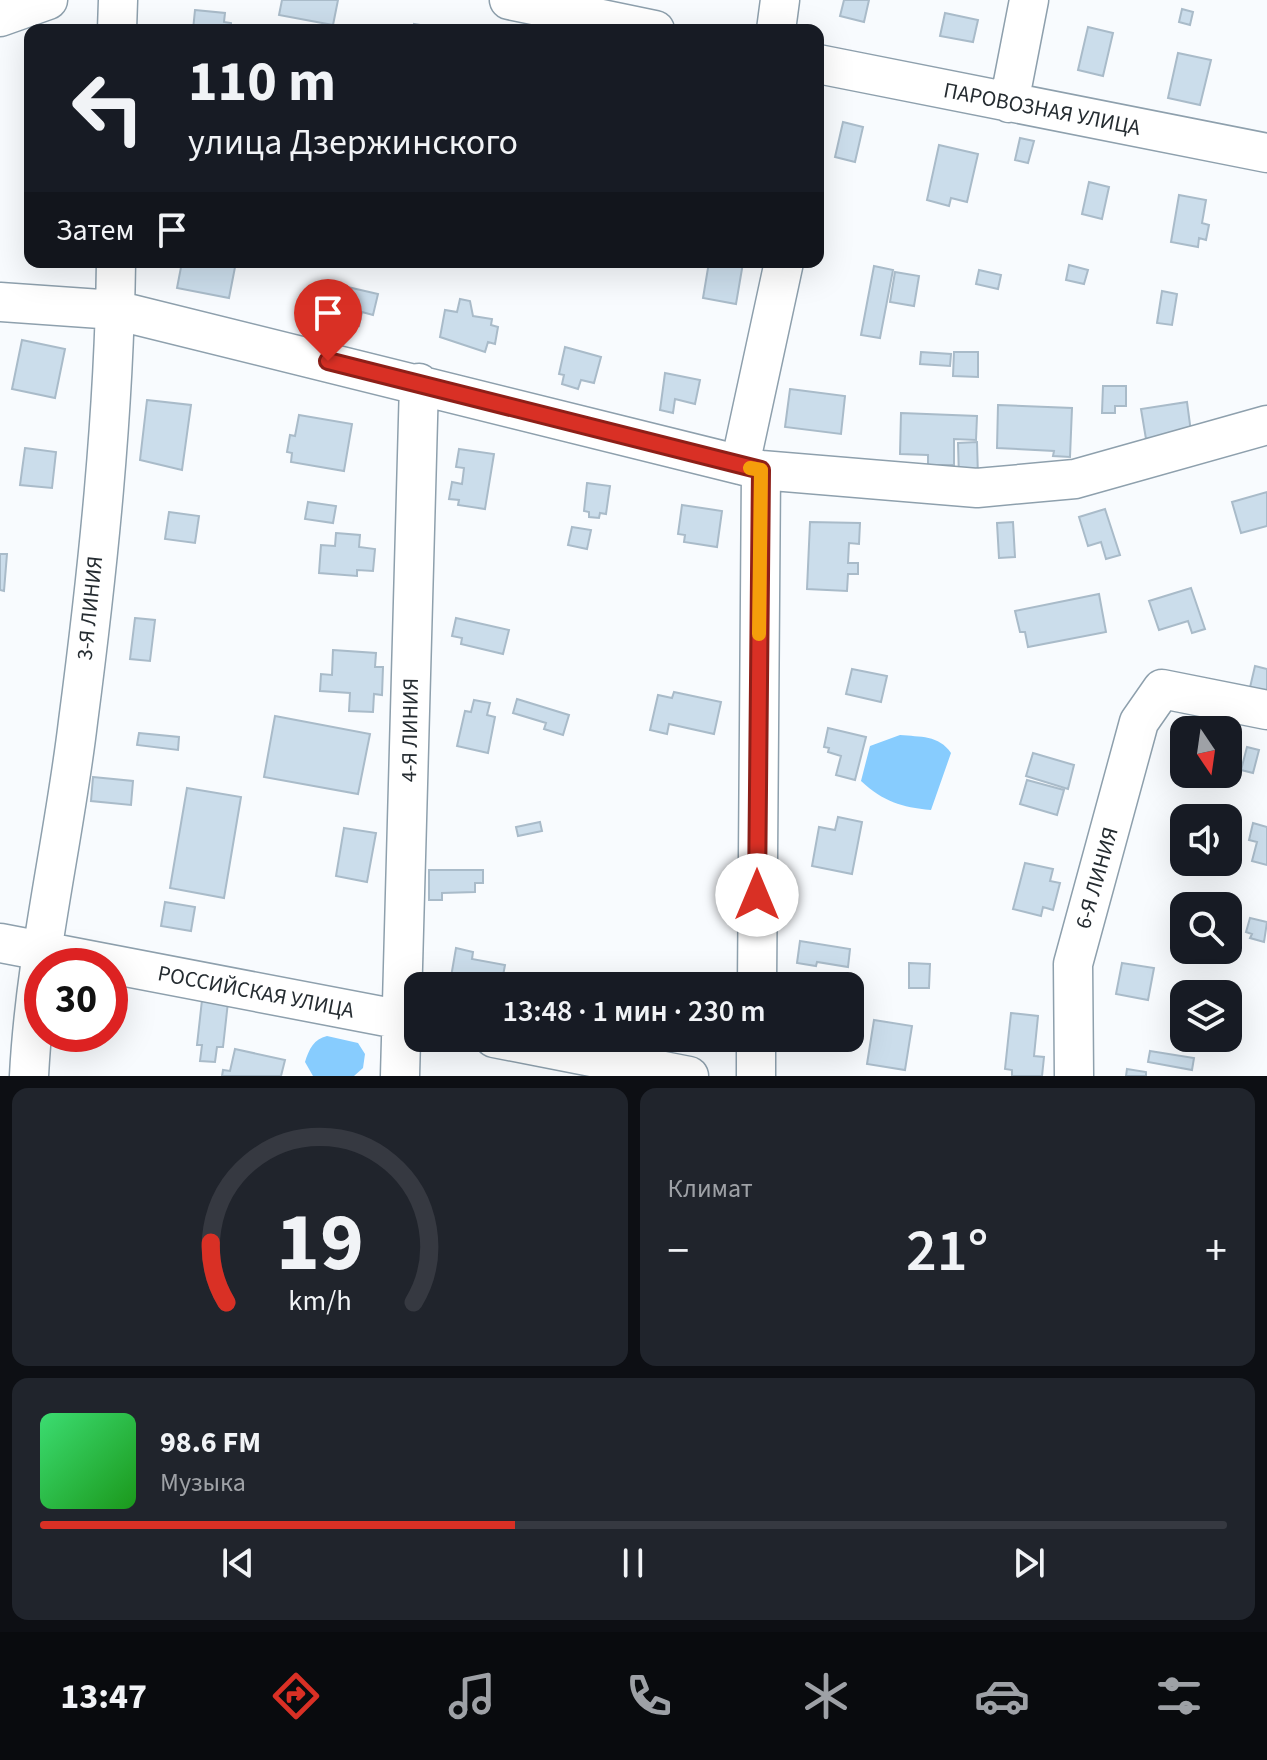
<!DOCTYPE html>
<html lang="ru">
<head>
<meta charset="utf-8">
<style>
	:root { --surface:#171b24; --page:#20242c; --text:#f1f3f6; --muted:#9ea1a6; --line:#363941; --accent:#d93025 }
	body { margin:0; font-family:"Source Sans 3",sans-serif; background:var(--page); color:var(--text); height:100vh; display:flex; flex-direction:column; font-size:30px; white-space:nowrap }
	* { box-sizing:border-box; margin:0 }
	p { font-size:26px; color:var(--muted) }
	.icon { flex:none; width:44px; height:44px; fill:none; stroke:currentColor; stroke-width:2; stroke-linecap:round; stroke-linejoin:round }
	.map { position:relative; height:1076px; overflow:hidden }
	.panel { display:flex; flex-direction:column; gap:12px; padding:12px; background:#0d0f14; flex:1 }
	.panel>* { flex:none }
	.top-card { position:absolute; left:24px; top:24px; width:800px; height:244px; border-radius:16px; box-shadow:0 8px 32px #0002; background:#171b24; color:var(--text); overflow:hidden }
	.needle { width:52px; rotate:167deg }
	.tools { position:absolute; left:1170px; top:716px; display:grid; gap:16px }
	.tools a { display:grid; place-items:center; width:72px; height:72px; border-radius:16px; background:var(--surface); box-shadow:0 8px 32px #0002; font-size:40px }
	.speed { position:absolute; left:24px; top:948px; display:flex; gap:16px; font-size:40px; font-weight:700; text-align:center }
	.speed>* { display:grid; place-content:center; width:104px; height:104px; border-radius:50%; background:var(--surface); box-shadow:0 8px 32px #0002; line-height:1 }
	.speed .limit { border:12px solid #d22; background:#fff; color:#111 }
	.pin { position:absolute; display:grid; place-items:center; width:68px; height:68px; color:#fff; margin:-82px -34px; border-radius:50% 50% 50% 0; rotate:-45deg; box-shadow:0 0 8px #0007 }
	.pin .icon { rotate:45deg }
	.me { position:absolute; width:88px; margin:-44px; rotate:0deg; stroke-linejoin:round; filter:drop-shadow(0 0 6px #0008) }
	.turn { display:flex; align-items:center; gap:28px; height:168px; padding:0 32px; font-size:36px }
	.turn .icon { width:104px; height:104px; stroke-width:2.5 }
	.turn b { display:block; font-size:56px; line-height:68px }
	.then { display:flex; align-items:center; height:76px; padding:0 32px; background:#0003; gap:16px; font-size:30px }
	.big { font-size:60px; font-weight:600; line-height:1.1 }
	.panel .card { flex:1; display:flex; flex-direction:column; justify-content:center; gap:12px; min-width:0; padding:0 28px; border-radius:16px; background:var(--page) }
	.panel .dial { align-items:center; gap:0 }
	.dial svg { height:208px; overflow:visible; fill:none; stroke:var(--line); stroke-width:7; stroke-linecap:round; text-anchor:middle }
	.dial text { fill:var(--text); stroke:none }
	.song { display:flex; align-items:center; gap:24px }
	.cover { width:96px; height:96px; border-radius:12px; background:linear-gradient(135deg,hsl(140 70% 55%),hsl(120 70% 35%)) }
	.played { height:8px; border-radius:4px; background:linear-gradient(90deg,var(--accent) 40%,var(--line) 40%) }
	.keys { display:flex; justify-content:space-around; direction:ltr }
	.heat { display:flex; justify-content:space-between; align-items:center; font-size:44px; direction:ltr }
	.panel .tiles { flex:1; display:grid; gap:12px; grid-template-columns:1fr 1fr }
	.card:last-child { grid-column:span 2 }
	.trip { position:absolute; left:404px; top:972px; width:460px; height:80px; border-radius:16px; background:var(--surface); box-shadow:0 8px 32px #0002; font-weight:600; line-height:80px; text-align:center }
	.menu { display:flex; height:128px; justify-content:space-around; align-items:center; background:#090b0e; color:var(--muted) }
	.menu .icon { width:56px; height:56px }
	.menu .selected { color:var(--accent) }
	.menu b { font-size:36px; color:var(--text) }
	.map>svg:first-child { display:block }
</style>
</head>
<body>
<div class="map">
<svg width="1267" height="1076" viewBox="0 0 1267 1076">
	<rect width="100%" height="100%" fill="#f8fbfe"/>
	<path fill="#87ccfe" d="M900,735C920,737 939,735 951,753L931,810C901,807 884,802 861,781L870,746Z
		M327,1036L358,1043L365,1054L363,1068L354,1076H313L305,1062C309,1049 314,1039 327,1036Z"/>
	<path fill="#cbddeb" stroke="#a9bbc9" stroke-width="2" d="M282,0H338L333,25L279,15Z
		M844,0H869L864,22L840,16Z
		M1182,9L1193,12L1190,25L1179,22Z
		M195,10L225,13L224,22L231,23V30H193Z
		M945,13L978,20L973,42L940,36Z
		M414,24L440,28V30H413Z
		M1088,27L1113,33L1103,76L1078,70Z
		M1178,53L1211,60L1200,105L1168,98Z
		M843,122L863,127L855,162L835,157Z
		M1020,138L1034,141L1028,163L1015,160Z
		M939,145L978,154L967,202L951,198L949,206L927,200Z
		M1089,182L1109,187L1102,219L1082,214Z
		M1179,195L1206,200L1202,223L1209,225L1206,240L1199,238L1198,247L1171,242Z
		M182,262H236L229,298L177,288Z
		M709,262L743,263L736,304L703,298Z
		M1069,265L1088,270L1084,284L1066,280Z
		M874,266L893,270L880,338L861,335Z
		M979,270L1001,275L998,289L976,284Z
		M895,272L919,276L914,306L890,302Z
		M339,285L378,294L373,315L362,312L359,326L345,322L348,309L334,306Z
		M1162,291L1177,294L1172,325L1157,323Z
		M460,299L470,301L473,316L492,319L491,325L498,327L495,344L488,342L485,352L440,337L445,310L457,312Z
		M22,340L65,349L55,398L12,389Z
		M565,347L601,357L594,383L581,380L578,389L562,384L564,375L559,374Z
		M921,352L951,354L950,366L920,364Z
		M954,352H978V377L953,376Z
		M665,373L700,380L695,404L675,399L673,413L660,410Z
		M1103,386H1126V406H1115V413H1102Z
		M790,389L845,396L841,434L785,427Z
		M147,400L191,405L182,470L140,460Z
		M1187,402L1191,432L1146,439L1141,409Z
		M998,405L1072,408L1070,457L1053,456L1054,451L997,448Z
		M901,413L977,416L976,440L954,439V465H928V455L900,454Z
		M299,415L352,424L344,471L291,462L292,453L287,452L290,435L295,436Z
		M977,442L978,477L959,478L958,443Z
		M25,448L56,452L52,488L20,485Z
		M459,449L494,454L485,509L458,505L459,500L449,499L452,482L462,484L464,468L456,467Z
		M587,483L610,486L606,514L600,513L599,518L589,517V512L584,511Z
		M1267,492V526L1241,533L1232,502Z
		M308,502L336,506L333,523L305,519Z
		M682,505L722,511L717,547L684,542L685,535L678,534Z
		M1105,509L1120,555L1106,559L1101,542L1088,546L1079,517Z
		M169,512L199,516L195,543L165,539Z
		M810,522L860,523L859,544L849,543L848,563H858V574H848L847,591L807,589Z
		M1013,522L1015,557L999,558L997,523Z
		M572,527L591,530L587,549L568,545Z
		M336,533L360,535L359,547L375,549L373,571L357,570V576L319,573L321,545L335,546Z
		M0,554H7L4,591L0,590Z
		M1191,588L1205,629L1192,633L1188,621L1159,630L1149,601Z
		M1099,594L1106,632L1028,647L1025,632H1020L1015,611Z
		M135,618L155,620L150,661L130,659Z
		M456,618L509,630L503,654L461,644L462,638L452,636Z
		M333,650L376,653L375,667H383L382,695L374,694L373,712L349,711L350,693L320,691L321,674L332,675Z
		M1255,666L1267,669V701L1248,696Z
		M852,669L887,676L881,702L846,694Z
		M674,692L721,702L714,734L669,724L667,734L650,730L658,695L672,698Z
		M517,699L569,715L563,735L544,729L546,723L513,713Z
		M474,700L490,703L487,715L495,717L488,753L457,746L465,711L471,712Z
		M275,716L370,734L358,794L264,777Z
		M828,728L866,737L855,780L836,775L841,756L828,752L829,748L824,747Z
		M139,733L179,737L178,750L137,745Z
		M1247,747L1259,750L1253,773L1241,770Z
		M1033,753L1074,765L1068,789L1026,776Z
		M93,777L133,781L131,805L91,801Z
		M1027,780L1064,790L1057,815L1020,804Z
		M187,788L241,797L224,898L170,888Z
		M838,817L862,822L852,874L812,866L819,827L835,830Z
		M540,822L542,831L518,836L516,827Z
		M1253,823L1267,827V865L1252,861L1257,842L1249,840Z
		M344,828L376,833L367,882L336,876Z
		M1025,863L1053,869L1050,881L1060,883L1053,910L1043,907L1041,916L1013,909Z
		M429,870H483V883H475V892L442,893V900H429Z
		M165,902L195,907L191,931L161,926Z
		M1250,918L1267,922L1264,942L1250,938L1252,934L1246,932Z
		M800,941L850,949L848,967L817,962L816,966L797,963Z
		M456,948L473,952L472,959L505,965L501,986L451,977Z
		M909,963L930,964L929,988H909Z
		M1122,963L1154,968L1148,1000L1116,994Z
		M202,1000L228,1002L223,1047H217L215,1062L200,1061L202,1045H197Z
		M1011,1013L1038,1016L1034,1056L1044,1057L1042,1076H1012V1070L1005,1069Z
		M874,1020L912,1026L905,1070L867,1064Z
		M235,1049L285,1060L281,1076H222L223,1070L230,1071Z
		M1150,1051L1194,1058L1192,1070L1148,1062Z
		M1127,1069L1146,1072V1076H1126Z"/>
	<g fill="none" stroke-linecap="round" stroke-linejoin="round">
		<defs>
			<path id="minor" d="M509,0L655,30
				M0,17L48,0
				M117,30L118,0
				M776,30L780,0
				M818,64L1267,153
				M1009,103L1029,0
				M0,302L115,310L761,470L977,488L1075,479L1267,425
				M740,465L784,262
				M0,943L418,1023
				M757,986L761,470
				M494,1038L689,1076
				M29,1076C35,957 64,840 78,722C98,569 114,415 116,262
				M400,1076L419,383
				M756,1076V1038
				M1074,1076L1073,964L1139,722L1162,689L1267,710"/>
		</defs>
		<use href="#minor" stroke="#8ea0ad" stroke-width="41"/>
		<use href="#minor" stroke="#fff" stroke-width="38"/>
	</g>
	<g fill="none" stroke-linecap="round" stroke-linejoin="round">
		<defs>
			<path id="route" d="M328,361L761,470L757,895"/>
		</defs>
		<use href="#route" stroke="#8d1f18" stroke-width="20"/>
		<use href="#route" stroke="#d93025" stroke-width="14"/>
		<path stroke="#f59e0b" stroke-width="14" d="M750,468L761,470L759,634"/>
	</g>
	<g text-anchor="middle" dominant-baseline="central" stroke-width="6" stroke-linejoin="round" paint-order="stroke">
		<g font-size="22" fill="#252c31" stroke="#fff">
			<text transform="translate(1042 109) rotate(11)">ПАРОВОЗНАЯ УЛИЦА</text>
			<text transform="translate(90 608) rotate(-84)">3-Я ЛИНИЯ</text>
			<text transform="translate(410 730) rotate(-89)">4-Я ЛИНИЯ</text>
			<text transform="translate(1097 878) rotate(-74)">6-Я ЛИНИЯ</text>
			<text transform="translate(256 992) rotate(11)">РОССИЙСКАЯ УЛИЦА</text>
		</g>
	</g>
</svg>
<div class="tools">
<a><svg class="needle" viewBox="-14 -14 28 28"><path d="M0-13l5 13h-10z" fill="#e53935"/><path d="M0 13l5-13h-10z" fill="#9ea1a6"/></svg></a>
<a><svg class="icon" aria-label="sound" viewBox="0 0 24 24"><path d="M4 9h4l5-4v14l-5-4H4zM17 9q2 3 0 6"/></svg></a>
<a><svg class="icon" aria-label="search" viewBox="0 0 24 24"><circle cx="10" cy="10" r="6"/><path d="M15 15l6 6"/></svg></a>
<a><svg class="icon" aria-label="layers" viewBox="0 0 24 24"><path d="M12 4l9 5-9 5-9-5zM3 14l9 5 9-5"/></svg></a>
</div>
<div class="speed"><div class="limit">30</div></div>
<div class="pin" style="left:328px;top:361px;background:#d93025"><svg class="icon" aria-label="arrive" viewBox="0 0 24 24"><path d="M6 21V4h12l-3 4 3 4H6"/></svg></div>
<svg class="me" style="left:757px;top:895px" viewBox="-20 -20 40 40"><circle r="19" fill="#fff"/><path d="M0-13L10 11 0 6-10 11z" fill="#d93025"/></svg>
<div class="trip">13:48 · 1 мин · 230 m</div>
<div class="top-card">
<div class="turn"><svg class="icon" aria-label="left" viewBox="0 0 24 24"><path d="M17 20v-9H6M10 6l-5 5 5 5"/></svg><div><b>110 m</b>улица Дзержинского</div></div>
<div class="then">Затем<svg class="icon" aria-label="arrive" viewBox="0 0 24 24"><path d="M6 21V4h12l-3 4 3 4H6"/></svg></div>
</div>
</div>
<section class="panel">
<div class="tiles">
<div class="card dial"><svg viewBox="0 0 100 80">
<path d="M14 69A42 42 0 1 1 86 69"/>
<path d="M14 69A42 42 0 0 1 8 46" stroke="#d93025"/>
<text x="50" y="56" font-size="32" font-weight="700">19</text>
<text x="50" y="72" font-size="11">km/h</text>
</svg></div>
<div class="card"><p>Климат</p>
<div class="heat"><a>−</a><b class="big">21°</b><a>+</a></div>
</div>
<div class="card">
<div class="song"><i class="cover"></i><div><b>98.6 FM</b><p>Музыка</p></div></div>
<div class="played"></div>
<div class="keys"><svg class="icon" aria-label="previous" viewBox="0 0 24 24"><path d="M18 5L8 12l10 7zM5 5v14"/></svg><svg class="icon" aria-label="pause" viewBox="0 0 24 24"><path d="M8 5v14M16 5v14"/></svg><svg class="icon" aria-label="next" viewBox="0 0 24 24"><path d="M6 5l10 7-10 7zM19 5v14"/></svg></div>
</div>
</div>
</section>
<nav class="menu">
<b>13:47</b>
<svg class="icon selected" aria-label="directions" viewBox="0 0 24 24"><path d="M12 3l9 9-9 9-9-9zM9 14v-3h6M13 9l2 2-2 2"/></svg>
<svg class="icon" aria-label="music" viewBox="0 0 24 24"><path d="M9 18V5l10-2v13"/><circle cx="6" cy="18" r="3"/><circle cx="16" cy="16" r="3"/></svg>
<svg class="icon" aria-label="phone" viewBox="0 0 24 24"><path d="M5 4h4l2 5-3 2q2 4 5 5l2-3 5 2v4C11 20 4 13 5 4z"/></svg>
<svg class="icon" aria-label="climate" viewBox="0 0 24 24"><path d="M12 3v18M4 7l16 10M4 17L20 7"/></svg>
<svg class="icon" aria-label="car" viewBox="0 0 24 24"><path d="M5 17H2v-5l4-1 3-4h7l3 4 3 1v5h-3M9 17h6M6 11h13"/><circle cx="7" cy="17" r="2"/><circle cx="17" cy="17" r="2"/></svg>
<svg class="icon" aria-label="filters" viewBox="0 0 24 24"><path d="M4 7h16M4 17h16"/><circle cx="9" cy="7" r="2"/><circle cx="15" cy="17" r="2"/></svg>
</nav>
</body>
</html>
